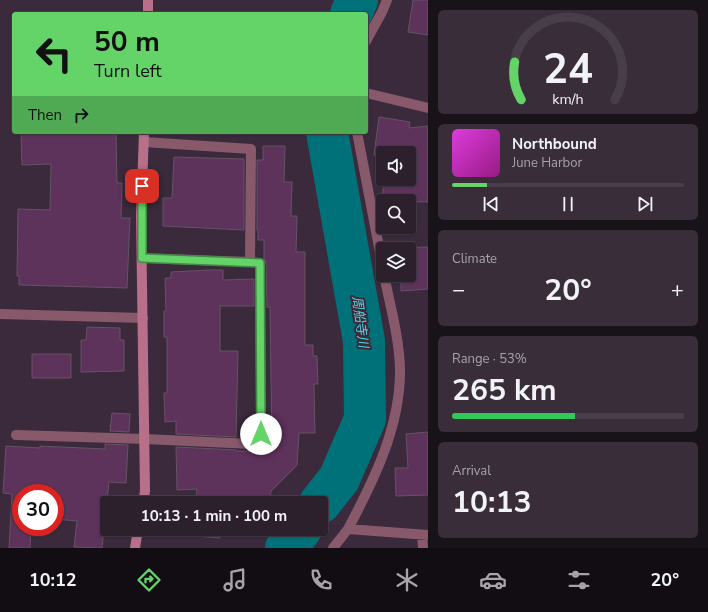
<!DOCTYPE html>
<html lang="en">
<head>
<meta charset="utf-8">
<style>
	:root { --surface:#2c202d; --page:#382d39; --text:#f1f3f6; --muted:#a6a3aa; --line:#483e49; --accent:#64d468 }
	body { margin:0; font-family:"Nunito Sans","Noto Sans JP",sans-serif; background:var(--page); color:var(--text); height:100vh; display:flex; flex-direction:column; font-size:15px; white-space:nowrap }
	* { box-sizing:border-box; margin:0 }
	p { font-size:13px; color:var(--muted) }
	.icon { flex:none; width:22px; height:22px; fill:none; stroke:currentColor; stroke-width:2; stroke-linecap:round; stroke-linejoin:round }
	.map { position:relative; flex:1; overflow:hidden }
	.drawer { display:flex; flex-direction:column; gap:10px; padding:10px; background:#181219; width:280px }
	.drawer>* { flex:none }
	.hud { position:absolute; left:12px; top:12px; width:356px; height:122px; border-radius:4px; box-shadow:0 1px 3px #0004,0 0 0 1px var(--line); background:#64d468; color:#111; overflow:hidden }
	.fabs { position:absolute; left:376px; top:146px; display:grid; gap:8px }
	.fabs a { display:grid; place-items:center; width:40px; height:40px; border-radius:4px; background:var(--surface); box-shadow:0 1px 3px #0004,0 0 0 1px var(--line); font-size:20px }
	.speed { position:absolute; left:12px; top:484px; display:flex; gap:8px; font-size:20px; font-weight:700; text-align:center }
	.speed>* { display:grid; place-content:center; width:52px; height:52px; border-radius:50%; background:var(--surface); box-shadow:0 1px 3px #0004,0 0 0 1px var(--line); line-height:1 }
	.speed .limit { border:6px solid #d22; background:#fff; color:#111 }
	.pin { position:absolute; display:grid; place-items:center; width:34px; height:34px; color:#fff; margin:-17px; border-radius:8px; box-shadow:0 2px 6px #0006 }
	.me { position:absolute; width:44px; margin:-22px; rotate:0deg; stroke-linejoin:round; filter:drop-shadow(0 0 3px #0008) }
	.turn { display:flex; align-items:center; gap:14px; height:84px; padding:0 16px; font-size:18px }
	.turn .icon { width:52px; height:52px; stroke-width:2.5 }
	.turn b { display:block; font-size:28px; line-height:34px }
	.then { display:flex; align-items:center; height:38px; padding:0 16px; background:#0003; gap:8px; font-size:15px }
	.big { font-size:30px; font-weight:700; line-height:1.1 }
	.drawer .widget { flex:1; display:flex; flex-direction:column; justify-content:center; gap:6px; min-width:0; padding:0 14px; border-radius:6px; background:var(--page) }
	.drawer .dial { align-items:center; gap:0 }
	.dial svg { height:104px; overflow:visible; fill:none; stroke:var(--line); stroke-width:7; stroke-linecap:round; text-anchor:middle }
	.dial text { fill:var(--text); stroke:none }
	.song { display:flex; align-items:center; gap:12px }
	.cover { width:48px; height:48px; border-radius:6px; background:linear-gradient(135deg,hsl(300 70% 55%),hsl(310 70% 35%)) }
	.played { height:4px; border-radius:2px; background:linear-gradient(90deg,var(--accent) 15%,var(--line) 15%) }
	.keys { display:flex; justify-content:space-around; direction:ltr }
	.heat { display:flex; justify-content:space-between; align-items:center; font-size:22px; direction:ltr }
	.charge { height:6px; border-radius:3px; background:linear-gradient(90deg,#34c759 53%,var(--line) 0) }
	.trip { position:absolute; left:100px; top:496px; width:228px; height:40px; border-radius:4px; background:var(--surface); box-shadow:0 1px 3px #0004,0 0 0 1px var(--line); font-weight:700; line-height:40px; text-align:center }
	.tab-bar { display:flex; height:64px; justify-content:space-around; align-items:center; background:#120d12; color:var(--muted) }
	.tab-bar .icon { width:28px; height:28px }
	.tab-bar .active { color:var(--accent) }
	.tab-bar b { font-size:18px; color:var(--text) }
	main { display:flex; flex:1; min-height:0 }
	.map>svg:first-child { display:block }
</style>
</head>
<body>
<main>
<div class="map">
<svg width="428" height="548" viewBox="0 0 428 548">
	<rect width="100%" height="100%" fill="#3a2a3c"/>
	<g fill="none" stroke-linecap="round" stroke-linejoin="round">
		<path stroke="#007178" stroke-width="42" d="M351,14L357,0
			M320,503L339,479L365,419L364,341L327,132
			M286,548L301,529"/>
	</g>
	<path fill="#5d325b" stroke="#665364" d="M413,0H428V35L408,32Z
		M379,117L410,122L409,128L428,126V202L383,201V162V179H409V153H383V157L374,155Z
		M21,132H116L117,183H122L121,218H130L127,288L19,285V276H17L18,209L50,210L51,164L22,165Z
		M263,146H285L284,182H292L291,216H297L296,252H305V345H313V356H317L318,384H314L315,433H299L297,465L271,491L270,503H196L197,489L177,490L176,447L236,450V451H272L270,307H267L266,263L264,258V240H258V230H257V160H263Z
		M174,157L244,159V230L163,226V198H172Z
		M428,247V289L401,291V275H409V249L399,248Z
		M210,270H223V280L254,279V306H220V351H238L236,437L176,434V421L165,422L164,393H167V337H164V311H166L165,278H171V272Z
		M87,327L120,328V340H124V371L81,372V340H86Z
		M32,354H71V378H32Z
		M112,413L130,414L129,432L110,431Z
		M428,432V495L396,496L395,468H408L406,434Z
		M105,444L128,445L126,483L109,482L102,548L74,547L77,521L55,519V493H21V527H31L30,548H9L12,494L3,493L6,446L40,448V446L105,449Z
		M194,529H246V535L220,533V538L194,536Z"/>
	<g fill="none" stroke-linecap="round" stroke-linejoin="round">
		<path stroke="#88596a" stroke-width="10" d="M366,41L382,12L387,0
			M366,93L428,108
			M357,132L383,268
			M142,258L250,262
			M0,314L143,318
			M16,435L145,439L252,444L261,434L260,263L250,262L251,149L144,142
			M348,529C374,480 401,426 400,368C399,337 390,305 384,275
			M422,536L423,548
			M333,548L348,529L428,535"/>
		<path stroke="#b86f8a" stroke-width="10" d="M148,14V0
			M143,503L145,491L141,216L144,132
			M135,548L138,529"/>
	</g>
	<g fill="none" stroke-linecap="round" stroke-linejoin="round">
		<defs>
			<path id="route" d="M142,186V258L260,263L261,434"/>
		</defs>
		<use href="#route" stroke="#418a44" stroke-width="10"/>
		<use href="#route" stroke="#64d468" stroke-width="7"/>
	</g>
	<g text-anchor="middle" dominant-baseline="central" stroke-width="4" stroke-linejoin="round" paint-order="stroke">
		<g font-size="13" font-style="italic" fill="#53d9e4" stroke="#3a2a3c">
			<text transform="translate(360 322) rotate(82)">周船寺川</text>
		</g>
	</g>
</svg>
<div class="fabs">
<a><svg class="icon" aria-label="sound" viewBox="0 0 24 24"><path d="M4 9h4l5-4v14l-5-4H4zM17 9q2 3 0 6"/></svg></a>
<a><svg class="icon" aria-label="search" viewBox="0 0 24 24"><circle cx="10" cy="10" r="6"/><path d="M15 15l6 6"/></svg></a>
<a><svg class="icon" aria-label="layers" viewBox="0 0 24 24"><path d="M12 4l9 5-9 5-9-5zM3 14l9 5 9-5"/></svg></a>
</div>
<div class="speed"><div class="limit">30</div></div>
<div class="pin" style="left:142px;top:186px;background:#d93025"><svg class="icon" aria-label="arrive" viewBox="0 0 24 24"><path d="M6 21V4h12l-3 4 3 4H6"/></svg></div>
<svg class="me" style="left:261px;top:434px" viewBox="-20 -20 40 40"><circle r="19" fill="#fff"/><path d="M0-13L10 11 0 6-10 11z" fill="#64d468"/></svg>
<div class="trip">10:13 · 1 min · 100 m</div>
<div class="hud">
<div class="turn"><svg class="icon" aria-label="left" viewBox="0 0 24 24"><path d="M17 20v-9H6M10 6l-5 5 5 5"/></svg><div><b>50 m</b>Turn left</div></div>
<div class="then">Then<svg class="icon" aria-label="right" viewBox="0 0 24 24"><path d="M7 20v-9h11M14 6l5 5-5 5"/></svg></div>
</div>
</div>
<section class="drawer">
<div class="widget dial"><svg viewBox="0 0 100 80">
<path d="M14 69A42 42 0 1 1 86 69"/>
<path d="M14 69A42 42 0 0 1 9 40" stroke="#64d468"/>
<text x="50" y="56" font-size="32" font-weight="700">24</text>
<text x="50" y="72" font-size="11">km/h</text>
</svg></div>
<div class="widget">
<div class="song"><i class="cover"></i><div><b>Northbound</b><p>June Harbor</p></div></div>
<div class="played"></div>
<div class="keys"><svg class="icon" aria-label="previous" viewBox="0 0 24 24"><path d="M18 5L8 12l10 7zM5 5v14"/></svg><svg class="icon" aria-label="pause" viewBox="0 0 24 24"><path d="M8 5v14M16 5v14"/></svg><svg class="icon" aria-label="next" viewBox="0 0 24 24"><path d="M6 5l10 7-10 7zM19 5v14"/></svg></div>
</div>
<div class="widget"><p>Climate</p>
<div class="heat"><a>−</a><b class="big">20°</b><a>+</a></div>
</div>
<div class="widget"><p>Range · 53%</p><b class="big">265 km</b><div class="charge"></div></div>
<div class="widget"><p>Arrival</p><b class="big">10:13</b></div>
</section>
</main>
<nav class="tab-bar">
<b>10:12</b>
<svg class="icon active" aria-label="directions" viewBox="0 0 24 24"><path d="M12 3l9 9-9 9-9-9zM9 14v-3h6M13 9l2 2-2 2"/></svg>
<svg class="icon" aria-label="music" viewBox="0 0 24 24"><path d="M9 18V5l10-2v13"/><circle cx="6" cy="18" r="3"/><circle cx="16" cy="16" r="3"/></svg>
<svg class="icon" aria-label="phone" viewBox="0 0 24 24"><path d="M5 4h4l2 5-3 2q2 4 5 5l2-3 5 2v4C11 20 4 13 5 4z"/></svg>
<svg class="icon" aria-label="climate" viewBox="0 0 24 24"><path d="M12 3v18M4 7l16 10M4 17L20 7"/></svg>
<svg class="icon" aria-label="car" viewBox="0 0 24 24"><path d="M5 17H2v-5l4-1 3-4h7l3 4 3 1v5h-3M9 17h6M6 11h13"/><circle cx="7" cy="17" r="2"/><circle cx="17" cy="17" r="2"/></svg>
<svg class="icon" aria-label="filters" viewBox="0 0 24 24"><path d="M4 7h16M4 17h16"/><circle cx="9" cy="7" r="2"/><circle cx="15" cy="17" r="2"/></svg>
<b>20°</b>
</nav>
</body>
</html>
